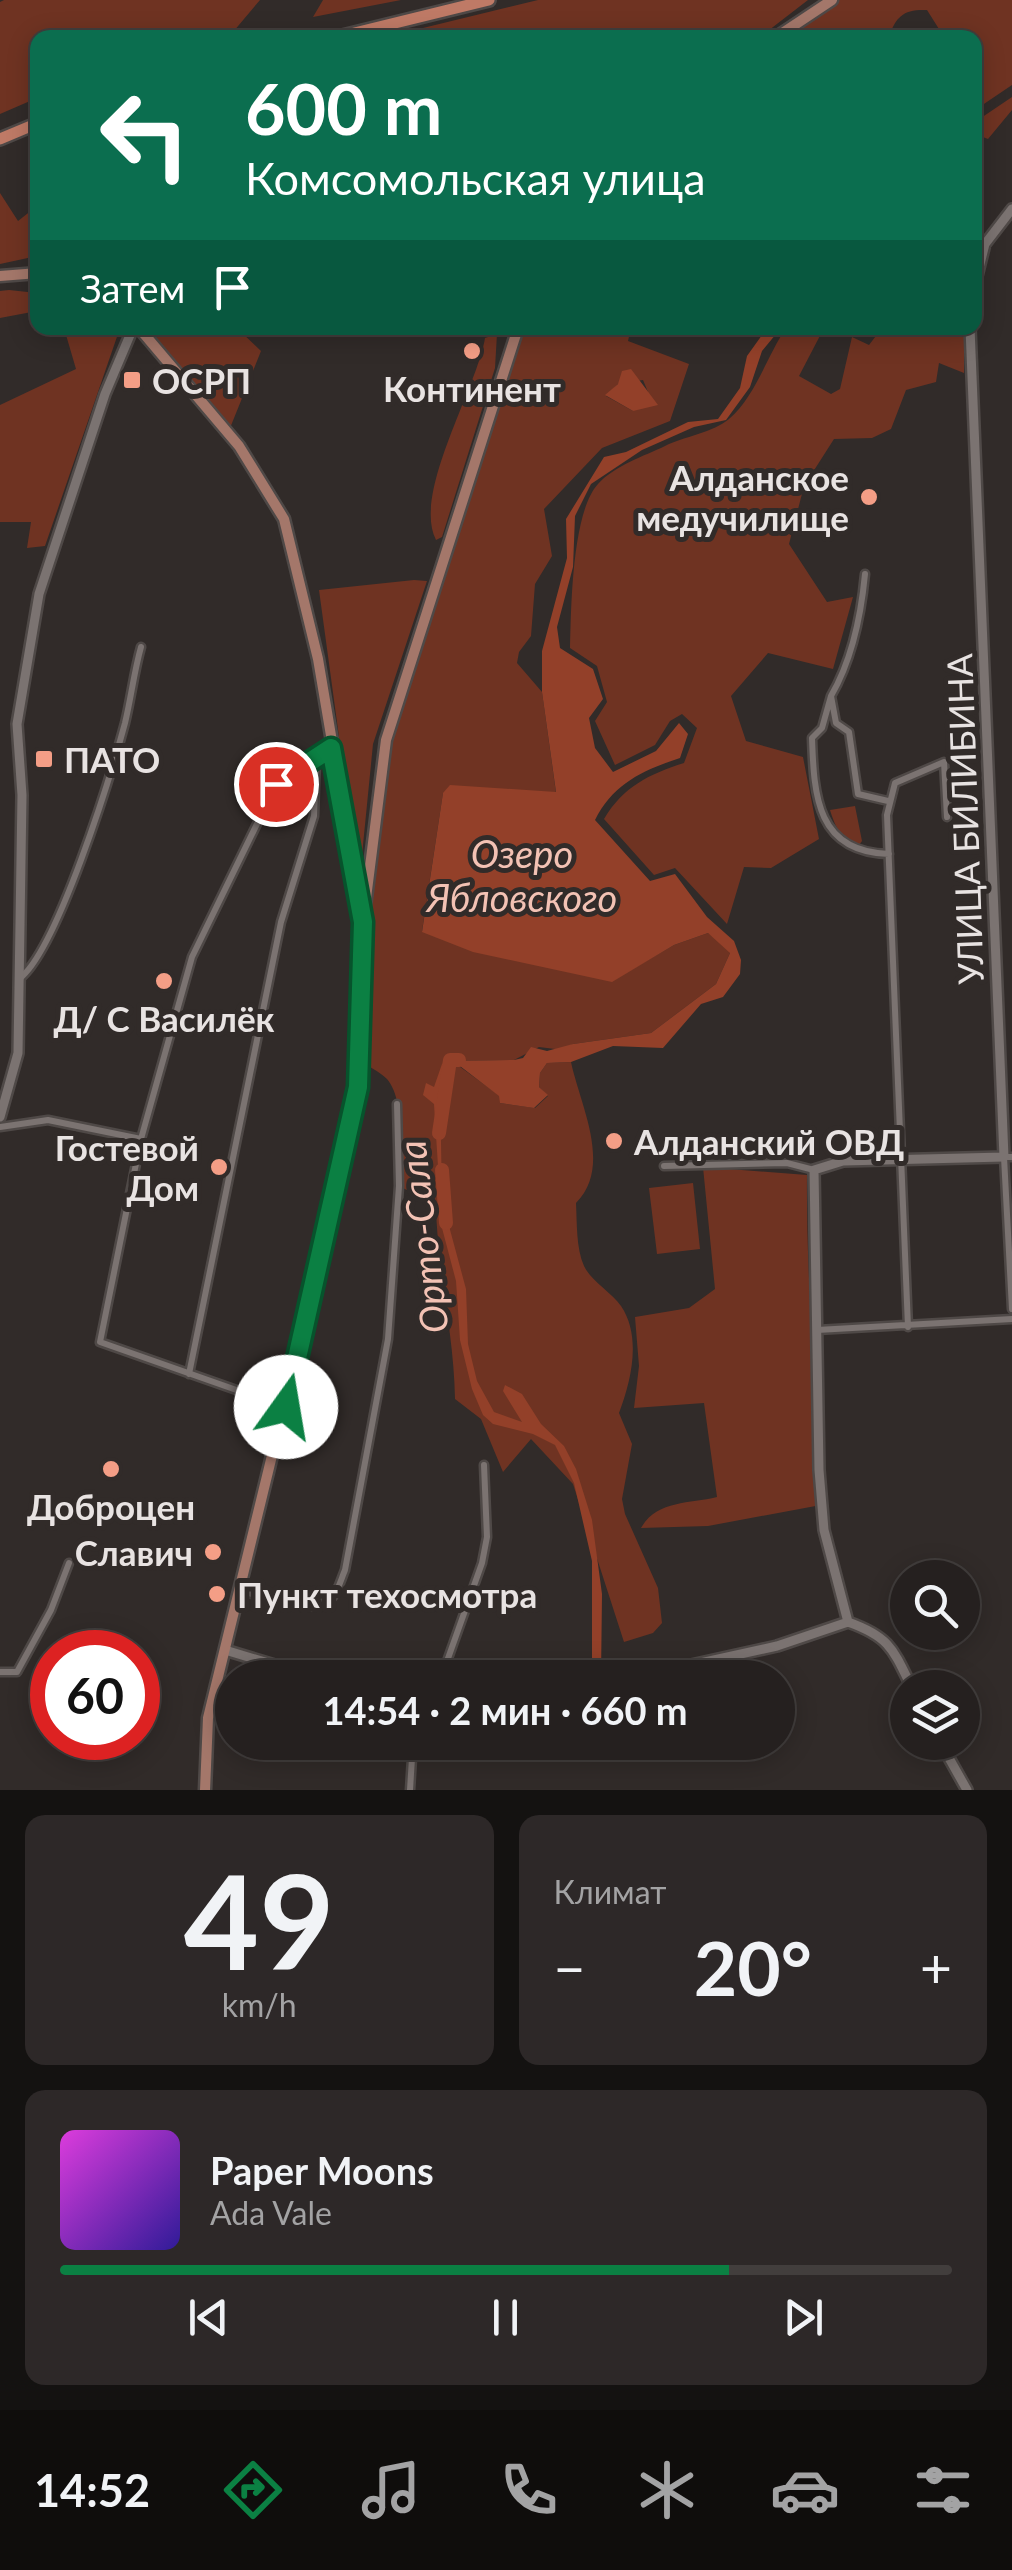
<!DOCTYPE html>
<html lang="ru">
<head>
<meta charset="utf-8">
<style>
	:root { --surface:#25201f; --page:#2d2828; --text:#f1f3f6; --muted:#a3a3a4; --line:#423e3d; --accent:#0b8043 }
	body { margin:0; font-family:Lato,sans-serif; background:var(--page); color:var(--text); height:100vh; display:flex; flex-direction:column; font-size:38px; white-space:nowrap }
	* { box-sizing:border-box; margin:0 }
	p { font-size:32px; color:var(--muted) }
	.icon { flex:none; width:55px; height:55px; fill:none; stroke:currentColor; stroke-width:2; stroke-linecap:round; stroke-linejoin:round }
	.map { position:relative; height:1790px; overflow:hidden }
	.side { display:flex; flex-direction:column; gap:25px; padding:25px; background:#141211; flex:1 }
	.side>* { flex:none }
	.banner { position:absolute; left:30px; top:30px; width:952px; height:305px; border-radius:20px; box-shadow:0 5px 25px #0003,0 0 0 2px var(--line); background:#0b6e4f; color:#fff; overflow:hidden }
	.buttons { position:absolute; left:890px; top:1560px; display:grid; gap:20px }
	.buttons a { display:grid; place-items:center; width:90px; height:90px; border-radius:50%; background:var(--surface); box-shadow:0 5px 25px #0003,0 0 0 2px var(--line); font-size:50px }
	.speed { position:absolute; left:30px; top:1630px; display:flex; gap:20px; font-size:50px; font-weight:700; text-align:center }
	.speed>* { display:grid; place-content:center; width:130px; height:130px; border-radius:50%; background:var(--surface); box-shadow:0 5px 25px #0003,0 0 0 2px var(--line); line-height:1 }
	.speed .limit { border:15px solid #d22; background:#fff; color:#111 }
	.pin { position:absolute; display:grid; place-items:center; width:85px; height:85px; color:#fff; margin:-42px; border:5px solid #fff; border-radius:50%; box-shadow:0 2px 10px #0007 }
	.me { position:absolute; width:110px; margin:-55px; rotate:13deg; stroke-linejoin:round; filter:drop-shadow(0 0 8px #0008) }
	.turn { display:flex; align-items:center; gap:35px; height:210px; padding:0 50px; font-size:45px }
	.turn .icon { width:130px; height:130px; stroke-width:2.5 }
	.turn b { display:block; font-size:70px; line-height:85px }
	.then { display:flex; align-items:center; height:95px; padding:0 50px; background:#0003; gap:20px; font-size:38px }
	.big { font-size:75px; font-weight:700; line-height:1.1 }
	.side .card { flex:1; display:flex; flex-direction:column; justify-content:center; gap:15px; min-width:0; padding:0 35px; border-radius:20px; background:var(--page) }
	.side .dial { align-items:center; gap:0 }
	.dial b { font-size:130px; line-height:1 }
	.song { display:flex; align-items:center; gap:30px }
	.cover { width:120px; height:120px; border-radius:15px; background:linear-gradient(135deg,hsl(300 70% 55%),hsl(250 70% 35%)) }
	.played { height:10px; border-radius:5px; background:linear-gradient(90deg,var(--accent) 75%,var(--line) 75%) }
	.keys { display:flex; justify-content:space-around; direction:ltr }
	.heat { display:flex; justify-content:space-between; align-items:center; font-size:55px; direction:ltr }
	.side .tiles { flex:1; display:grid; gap:25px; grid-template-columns:1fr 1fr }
	.card:last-child { grid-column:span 2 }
	.trip { position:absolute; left:215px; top:1660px; width:580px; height:100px; border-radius:50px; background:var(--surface); box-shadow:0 5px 25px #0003,0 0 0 2px var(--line); font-weight:700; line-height:100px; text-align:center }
	.tab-bar { display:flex; height:160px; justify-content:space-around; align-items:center; background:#0f0d0c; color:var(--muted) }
	.tab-bar .icon { width:70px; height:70px }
	.tab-bar .selected { color:var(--accent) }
	.tab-bar b { font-size:45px; color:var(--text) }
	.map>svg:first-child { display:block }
</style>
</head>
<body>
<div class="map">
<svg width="1012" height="1790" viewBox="0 0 1012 1790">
	<rect width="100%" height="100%" fill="#312b29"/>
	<path fill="#6f3322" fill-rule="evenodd" d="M4,0H260L233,32L217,37L38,38L37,98L0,114V2Z
		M323,0H401L313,17Z
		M538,0H808L760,37L666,38L664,33L633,38L386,37Z
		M832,0H1012V85L975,110V38L944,37L927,10C904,9 896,16 889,37L775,38Z
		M1012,97V110L988,139L975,134V122Z
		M0,193L18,221L37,206V256L0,264Z
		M9,290L37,293V311L0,318V291Z
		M64,328H120L45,546L27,548L31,522H0V405L76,369Z
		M139,328H237L261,351L228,433Z
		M518,328H631L628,341L689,364L670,421L602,448L544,509L552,556L535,584L531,636L519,652L517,663L542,692L556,793H443L422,931L612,981L674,945L708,933L727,945L730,953L716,984L651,1033L573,1044L563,1050L539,1047L514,1060L452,1061L500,1096V1103L535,1108L548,1096L539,1087L540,1073L547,1063L571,1062C580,1105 613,1166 576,1203C577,1222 576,1248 584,1266C591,1281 611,1292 621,1306C642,1337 631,1381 619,1413L632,1444L622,1499L625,1514L658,1588L662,1623L653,1633L624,1642L573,1484L531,1439L503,1472L481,1419L455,1399C454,1332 437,1270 436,1205L399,1186C398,1157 407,1103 387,1079C380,1072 368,1066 359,1061L358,1004L386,740ZM643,380L648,392L633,411L606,396L618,384Z
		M786,328H824L799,376L831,394L840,389L852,337L869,345L882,328H964V373L939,363L936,382L906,390L891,429L872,438L834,439L804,486L789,544L827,602L853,597L833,669L768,653L731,696L746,741L803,757L819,839L771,868L744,867L727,924L675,868L654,875L604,819C623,787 649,774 684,763L697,728L682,714L670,721L655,745L615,765L595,721L607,702L597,666L570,648C571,608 572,512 598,484C614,466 644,456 665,446C683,437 714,432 729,419C755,397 767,356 786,328Z
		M497,334L495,368L442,537L436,540C412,494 477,388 485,338Z
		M414,580L427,581L373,744L362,855L349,810L319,590Z
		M855,806L862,841L859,845C841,841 835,826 830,810Z
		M703,1167L807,1175C806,1286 817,1395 821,1505L708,1526L641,1528C657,1500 689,1504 717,1497L704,1403L634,1408L639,1366L635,1317L689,1308L715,1289Z
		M693,1183L700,1249L657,1254L649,1188Z"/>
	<path fill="#934029" d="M767,328H781L762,351L750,387L726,420L694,427L642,450L591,484L575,516L573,567L557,627L560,648L593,669L603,699L589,718L595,748L613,772L656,751L679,723L688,734L680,758C643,770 613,784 595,820L650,881L675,874L707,917L734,941L741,960L740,974L723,997L701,1004L663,1048L613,1046L571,1062L547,1063L540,1073L539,1087L548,1095L534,1108L500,1103L499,1096L456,1063L445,1068L440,1084L442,1200L466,1289L468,1344L477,1381L494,1412L522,1422L503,1391L505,1385L522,1394L541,1424L564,1446L576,1469L592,1520L602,1594L601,1677H592V1561L574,1483L555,1445L533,1434L493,1424L483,1415L472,1389L460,1340L456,1281L442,1228L434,1104L423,1095L426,1083L434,1087L442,1064L447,1061L514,1060L523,1058L531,1047L547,1051L573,1044L651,1033L716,984L730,953L708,933L674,945L612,982L473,952L422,932L443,793L450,785L556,792L542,692V651L567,558L566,519L604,457L626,452L688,422L718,419L740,388L747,356Z
		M631,369L658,405L633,411L605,395L618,384L622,371Z"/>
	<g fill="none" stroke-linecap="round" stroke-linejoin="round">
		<path stroke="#934029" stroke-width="14" d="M439,1133L450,1060H459
			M442,1170L446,1223"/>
		<defs>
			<path id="street" d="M831,696C852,660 861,616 865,574
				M888,801L858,794L849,732L836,723L831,696L822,728L812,738C814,797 817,852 889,854
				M19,979C57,951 111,775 125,723C131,698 134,672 141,647
				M0,1127L48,1120L141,1139
				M1012,1157H1004L1012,1309
				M664,1166L787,1163L814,1170
				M908,1327L887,815L895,783L944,762L947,817
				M817,1330L1012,1319
				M189,1374L281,922L314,816L316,760
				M285,1407L100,1342L141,1139L192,957L276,785L331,748
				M241,1591C263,1596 311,1616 330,1600C338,1593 341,1579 345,1570L388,1339L399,1186L397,1104
				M0,1672H17L51,1610L69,1563
				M441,1678L482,1563L487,1537L484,1465
				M410,1790L413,1742"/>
			<path id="secondary" d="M975,284L985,244L1012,209
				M0,1117L18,1053L22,795L17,724L39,594L105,394L133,328
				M225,1650L318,1678
				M632,1678L777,1646L848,1622
				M912,1688C893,1649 890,1637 848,1622L824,1530L819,1470L814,1170L843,1161L1004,1157L970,328
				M940,1742L967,1790"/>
			<path id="primary" d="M775,38L832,0
				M0,276L38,273
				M139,328L239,446L284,519L318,659L361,912
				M205,1790L208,1718L355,1115L363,922L386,740L518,328"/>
			<path id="highway" d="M334,38L489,0
				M0,139L38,123"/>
		</defs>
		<use href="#street" stroke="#4f4947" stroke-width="11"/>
		<use href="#secondary" stroke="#4f4947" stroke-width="14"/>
		<use href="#primary" stroke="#4f4947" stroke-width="15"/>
		<use href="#highway" stroke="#4f4947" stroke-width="16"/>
		<use href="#street" stroke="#7b7371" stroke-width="6"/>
		<use href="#secondary" stroke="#7b7371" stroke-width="9"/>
		<use href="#primary" stroke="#a4776a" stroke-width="10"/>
		<use href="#highway" stroke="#bf7a66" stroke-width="11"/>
	</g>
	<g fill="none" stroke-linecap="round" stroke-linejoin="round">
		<defs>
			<path id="route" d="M276,784L331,748L363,922L358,1087L286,1407"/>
		</defs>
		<use href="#route" stroke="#07532c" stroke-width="25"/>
		<use href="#route" stroke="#0b8043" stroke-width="18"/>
	</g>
	<g fill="#f49e86" stroke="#312b29" stroke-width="4">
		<circle cx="472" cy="351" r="10"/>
		<rect x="122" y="370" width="20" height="20" rx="5"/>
		<circle cx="869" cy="497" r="10"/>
		<rect x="34" y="749" width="20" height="20" rx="5"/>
		<circle cx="164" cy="981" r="10"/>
		<circle cx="614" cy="1141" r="10"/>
		<circle cx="219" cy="1167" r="10"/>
		<circle cx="111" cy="1469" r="10"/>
		<circle cx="213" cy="1552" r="10"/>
		<circle cx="217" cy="1594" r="10"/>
	</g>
	<g text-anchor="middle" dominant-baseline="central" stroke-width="10" stroke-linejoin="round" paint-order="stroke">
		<g font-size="35" font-weight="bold" fill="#e8e3e2" stroke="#312b29" text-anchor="start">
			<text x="152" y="380">ОСРП</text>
			<text x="472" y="388" text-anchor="middle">Континент</text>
			<text x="849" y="477" text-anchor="end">Алданское<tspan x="849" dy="40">медучилище</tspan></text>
			<text x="64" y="759">ПАТО</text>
			<text x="164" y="1018" text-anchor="middle">Д/ С Василёк</text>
			<text x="634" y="1141">Алданский ОВД</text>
			<text x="199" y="1147" text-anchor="end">Гостевой<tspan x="199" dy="40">Дом</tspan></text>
			<text x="111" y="1506" text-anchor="middle">Доброцен</text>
			<text x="193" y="1552" text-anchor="end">Славич</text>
			<text x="237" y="1594">Пункт техосмотра</text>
		</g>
		<g font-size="35" fill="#e8e3e2" stroke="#312b29">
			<text transform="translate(964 819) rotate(-92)">УЛИЦА БИЛИБИНА</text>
		</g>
		<g font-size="38" font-style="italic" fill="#f3c2b4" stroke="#312b29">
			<text x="522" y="853">Озеро<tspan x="522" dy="44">Ябловского</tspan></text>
			<text transform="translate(422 1237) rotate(-97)">Орто-Сала</text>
		</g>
	</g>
</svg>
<div class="buttons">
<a><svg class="icon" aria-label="search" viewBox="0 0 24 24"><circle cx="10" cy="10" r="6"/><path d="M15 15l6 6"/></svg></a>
<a><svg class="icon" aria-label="layers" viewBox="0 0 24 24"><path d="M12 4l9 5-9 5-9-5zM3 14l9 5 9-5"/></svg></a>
</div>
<div class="speed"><div class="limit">60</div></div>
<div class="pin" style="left:276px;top:784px;background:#d93025"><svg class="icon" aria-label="arrive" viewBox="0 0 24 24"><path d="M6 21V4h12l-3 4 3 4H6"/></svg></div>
<svg class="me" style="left:286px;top:1407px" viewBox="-20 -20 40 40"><circle r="19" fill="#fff"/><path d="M0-13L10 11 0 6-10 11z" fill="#0b8043"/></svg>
<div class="trip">14:54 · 2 мин · 660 m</div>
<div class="banner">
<div class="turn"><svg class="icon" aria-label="left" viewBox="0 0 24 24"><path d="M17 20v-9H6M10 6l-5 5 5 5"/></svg><div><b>600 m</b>Комсомольская улица</div></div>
<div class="then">Затем<svg class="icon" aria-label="arrive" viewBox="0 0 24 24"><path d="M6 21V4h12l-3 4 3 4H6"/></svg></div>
</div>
</div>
<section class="side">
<div class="tiles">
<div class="card dial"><b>49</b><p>km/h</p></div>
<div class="card"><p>Климат</p>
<div class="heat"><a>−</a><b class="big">20°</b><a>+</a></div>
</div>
<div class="card">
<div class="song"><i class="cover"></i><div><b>Paper Moons</b><p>Ada Vale</p></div></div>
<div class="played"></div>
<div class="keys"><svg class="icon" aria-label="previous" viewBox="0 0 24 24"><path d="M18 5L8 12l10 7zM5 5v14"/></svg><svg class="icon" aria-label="pause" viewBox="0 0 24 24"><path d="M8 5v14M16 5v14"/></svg><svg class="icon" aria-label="next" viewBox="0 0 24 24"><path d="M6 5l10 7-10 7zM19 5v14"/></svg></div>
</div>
</div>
</section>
<nav class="tab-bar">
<b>14:52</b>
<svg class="icon selected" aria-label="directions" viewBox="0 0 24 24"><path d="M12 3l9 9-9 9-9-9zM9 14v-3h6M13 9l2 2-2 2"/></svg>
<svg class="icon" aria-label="music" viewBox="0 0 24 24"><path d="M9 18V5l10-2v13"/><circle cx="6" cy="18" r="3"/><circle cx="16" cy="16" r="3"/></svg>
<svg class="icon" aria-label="phone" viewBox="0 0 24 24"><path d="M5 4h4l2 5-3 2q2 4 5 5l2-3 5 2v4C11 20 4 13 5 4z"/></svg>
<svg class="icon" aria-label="climate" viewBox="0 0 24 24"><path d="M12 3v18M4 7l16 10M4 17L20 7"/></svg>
<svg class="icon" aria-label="car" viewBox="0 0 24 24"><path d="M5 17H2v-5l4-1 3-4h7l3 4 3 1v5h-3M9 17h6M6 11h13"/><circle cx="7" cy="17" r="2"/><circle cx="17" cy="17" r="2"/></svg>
<svg class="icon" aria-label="filters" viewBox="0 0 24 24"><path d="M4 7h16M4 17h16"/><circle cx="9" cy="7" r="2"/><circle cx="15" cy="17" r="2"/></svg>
</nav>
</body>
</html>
